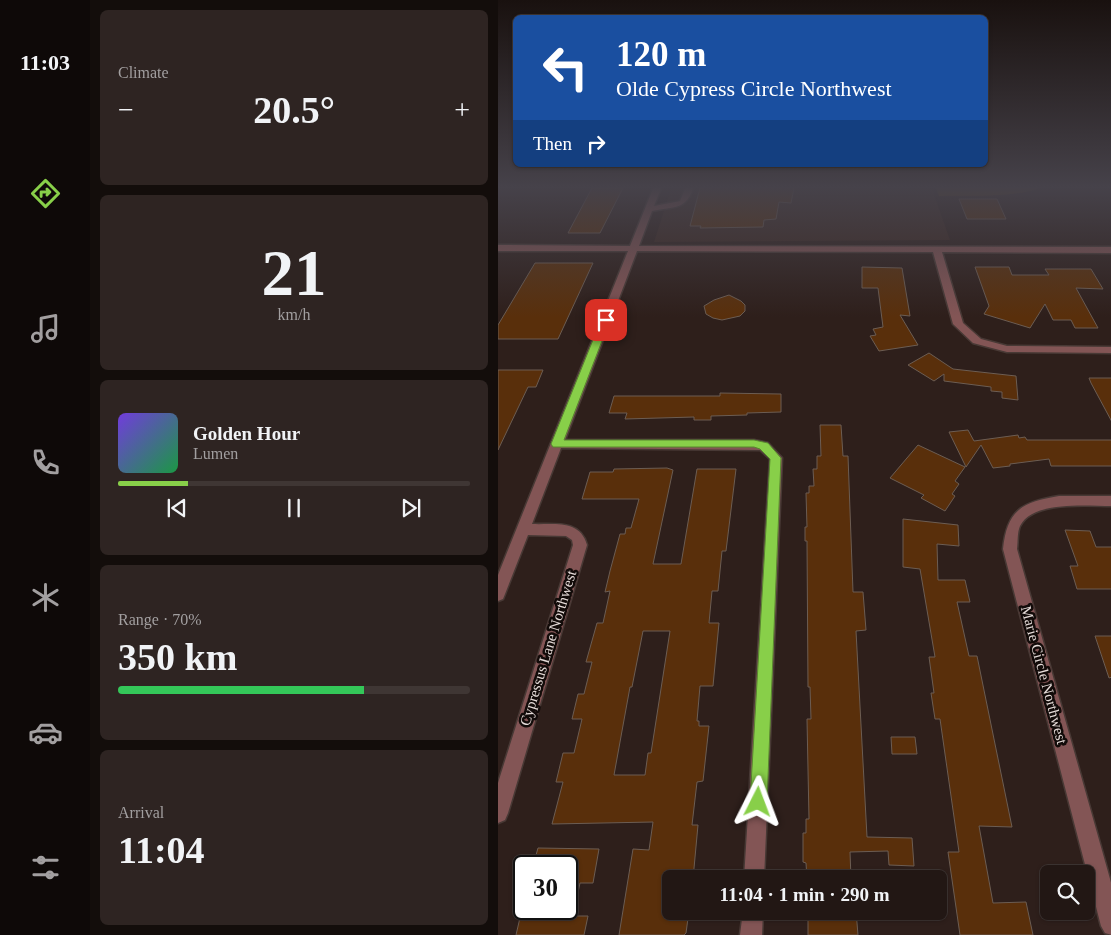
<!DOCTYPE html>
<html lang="en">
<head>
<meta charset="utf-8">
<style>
	:root { --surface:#221714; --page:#2e2422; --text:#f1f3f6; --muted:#a29fa0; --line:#3f3634; --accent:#88cf49 }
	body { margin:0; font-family:"Times New Roman",serif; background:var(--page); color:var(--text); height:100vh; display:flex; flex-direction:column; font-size:19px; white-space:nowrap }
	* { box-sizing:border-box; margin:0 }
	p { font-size:16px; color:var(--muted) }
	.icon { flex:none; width:28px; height:28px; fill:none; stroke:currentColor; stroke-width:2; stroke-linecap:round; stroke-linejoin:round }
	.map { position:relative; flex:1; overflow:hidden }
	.sheet { display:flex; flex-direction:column; gap:10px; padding:10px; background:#130d0b; width:408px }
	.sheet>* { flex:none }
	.guide { position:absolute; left:15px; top:15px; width:475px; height:152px; border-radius:8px; box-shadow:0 1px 4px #0004,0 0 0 1px var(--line); background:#1a4fa0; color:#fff; overflow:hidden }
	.tools { position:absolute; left:542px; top:865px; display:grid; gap:10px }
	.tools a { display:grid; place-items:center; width:55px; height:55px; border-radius:8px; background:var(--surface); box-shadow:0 1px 4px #0004,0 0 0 1px var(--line); font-size:25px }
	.speed { position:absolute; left:15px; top:855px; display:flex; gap:10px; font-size:25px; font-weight:700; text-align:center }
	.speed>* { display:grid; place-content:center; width:65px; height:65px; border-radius:50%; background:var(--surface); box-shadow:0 1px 4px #0004,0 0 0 1px var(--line); line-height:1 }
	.speed .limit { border:2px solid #111; border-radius:8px; background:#fff; color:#111 }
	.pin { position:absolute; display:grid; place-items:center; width:42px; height:42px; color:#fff; margin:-21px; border-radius:10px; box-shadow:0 2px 8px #0006 }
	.me { position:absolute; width:55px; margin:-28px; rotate:3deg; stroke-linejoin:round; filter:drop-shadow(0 0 4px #0008) }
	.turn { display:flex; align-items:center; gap:18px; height:105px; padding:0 20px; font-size:22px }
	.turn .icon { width:65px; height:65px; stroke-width:2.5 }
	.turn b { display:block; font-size:35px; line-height:42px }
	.then { display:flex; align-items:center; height:48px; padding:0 20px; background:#0003; gap:10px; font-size:19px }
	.big { font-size:38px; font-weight:700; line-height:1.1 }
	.sheet .widget { flex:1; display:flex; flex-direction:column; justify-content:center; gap:8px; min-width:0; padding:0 18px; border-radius:8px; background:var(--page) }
	.sheet .dial { align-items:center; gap:0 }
	.dial b { font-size:65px; line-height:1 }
	.song { display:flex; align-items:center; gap:15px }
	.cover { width:60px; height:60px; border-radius:8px; background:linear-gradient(135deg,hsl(260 70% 55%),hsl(140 70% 35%)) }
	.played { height:5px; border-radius:2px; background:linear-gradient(90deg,var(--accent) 20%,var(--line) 20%) }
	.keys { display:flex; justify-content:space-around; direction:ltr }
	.heat { display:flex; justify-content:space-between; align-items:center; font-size:28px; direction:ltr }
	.charge { height:8px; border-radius:4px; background:linear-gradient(90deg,#34c759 70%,var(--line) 0) }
	.trip { position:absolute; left:164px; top:870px; width:285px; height:50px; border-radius:8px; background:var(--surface); box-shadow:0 1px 4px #0004,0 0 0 1px var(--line); font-weight:700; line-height:50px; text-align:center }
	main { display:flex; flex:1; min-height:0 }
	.menu { display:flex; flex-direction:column; width:90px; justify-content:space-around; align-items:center; background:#0e0908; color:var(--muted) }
	.menu .icon { width:35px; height:35px }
	.menu .active { color:var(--accent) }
	.menu b { font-size:22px; color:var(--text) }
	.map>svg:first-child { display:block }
</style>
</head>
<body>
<main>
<nav class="menu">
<b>11:03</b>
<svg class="icon active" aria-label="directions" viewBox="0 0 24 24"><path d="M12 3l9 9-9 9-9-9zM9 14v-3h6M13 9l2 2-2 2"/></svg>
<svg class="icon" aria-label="music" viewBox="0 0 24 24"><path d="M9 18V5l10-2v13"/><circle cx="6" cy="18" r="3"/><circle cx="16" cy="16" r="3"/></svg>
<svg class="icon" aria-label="phone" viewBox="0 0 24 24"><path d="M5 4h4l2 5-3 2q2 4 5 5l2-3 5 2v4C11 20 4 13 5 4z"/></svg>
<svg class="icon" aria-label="climate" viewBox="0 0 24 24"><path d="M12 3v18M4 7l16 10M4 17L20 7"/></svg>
<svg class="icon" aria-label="car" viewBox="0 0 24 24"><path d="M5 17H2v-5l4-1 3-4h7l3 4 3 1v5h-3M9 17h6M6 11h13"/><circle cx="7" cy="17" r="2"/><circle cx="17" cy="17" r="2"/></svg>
<svg class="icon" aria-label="filters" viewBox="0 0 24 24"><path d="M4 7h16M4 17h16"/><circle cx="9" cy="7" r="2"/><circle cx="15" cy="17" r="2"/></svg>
</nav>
<section class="sheet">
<div class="widget"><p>Climate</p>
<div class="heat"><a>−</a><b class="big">20.5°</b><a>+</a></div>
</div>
<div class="widget dial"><b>21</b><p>km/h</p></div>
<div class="widget">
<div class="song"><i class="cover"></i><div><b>Golden Hour</b><p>Lumen</p></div></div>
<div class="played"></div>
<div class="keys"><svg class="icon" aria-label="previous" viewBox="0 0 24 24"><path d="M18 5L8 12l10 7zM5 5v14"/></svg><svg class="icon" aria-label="pause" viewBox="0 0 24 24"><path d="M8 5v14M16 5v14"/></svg><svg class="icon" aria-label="next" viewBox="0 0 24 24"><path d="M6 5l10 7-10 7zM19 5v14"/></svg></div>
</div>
<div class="widget"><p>Range · 70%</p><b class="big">350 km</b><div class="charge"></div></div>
<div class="widget"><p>Arrival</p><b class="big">11:04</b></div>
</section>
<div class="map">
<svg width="614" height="935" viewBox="0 0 614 935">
	<rect width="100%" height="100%" fill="#2e1f1b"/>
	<path fill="#3b2720" d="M174,186H433L452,240L156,242Z"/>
	<path fill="#61430f" d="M437,186H547C518,199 473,195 441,196Z"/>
	<path fill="#592f0b" stroke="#6c5d53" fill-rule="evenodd" d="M205,186H287L296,188L293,203L281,202L278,219L266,220L265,227L202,228L203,226H192L202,188Z
		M94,188H125L102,233H70Z
		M461,199H499L508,219H469Z
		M37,263H95L60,339H0V325Z
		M364,267L404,268L412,316L402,315L420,345L381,351L372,336L378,335L375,329L385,327L380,288H364Z
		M477,267H511L514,275H551L547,269H593L605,289L578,288L600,328H577L573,320H555L547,304L532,328L486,314L491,306Z
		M231,295L243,301L247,305V311L242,316L224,320L215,318L208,314L206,306L216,300Z
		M431,353L455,369L518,376L520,400L504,398V392L493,391V387L446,381V374L436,381L410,365Z
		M0,370H45L38,387H30L0,450Z
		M591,378H614V422L593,383Z
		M222,393L283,394V412L249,413V415L213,416V420H196V417L127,419L129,413H111L116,396H222Z
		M322,425H343L345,456H350L355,592H365L368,630L358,631L369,837L414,838L416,866L391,865L390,851L352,852L353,879H309L308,863L305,862V833H308V819H311L309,719H313L312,687H310L309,541H307V527H309L308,493H311V486H316L315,469H319V456H323Z
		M470,430L476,441L520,435L521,438L527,437L529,440H614V466H553L551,459L512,464V466L495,468L483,445L468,467L451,432Z
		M420,445L467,467L457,481L461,484L454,494L457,496L447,511L423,498L426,495L392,478Z
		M169,468L175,470L155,564H183L199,469H238L228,551H224L220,591H214L211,623H221L215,686H202L199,721H201V726H211L205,781L199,782L194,825H200L195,879H172V911H191L188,933L186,935H121L135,849L151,850L155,822L54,824L65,782H58L65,753H76L84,719H74L80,694H86L94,662H88L99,623H105L112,591L107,592L112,571L122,534H127L128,528H133L141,499H84L92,472H115L116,469ZM145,631H172L153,753H150L147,775H116L132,687H134Z
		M405,519L460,525L461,546L439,544L440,580H467L472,602H459L471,656H479L514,827L481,826L495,903L528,902L535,935H462L450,852H461L442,719H437L433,693H436L431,657H437L422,569L405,567Z
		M567,530L592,531L598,547H614V589H579L572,566H580Z
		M597,636H614V677L611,678Z
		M393,737H417L419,754H394Z
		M40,848L101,849L95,883H82L75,916H90L86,935H18L24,909H69V866H35Z
		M310,911H358L360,935H310Z"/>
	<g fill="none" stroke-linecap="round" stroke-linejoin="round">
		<defs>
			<path id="minor" d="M156,186H164L156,206L182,201L188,186H196C188,211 177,206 154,211L141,246L614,247V253L444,252L465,323L483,339L509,346L614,347V353L509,352L475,343L455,324L435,252L139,251L67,440H256L270,443L284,458L266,879H246L272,459L262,450L63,448L34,524C56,525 82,519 89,545L10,813L7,820L0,823V783L75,545L74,540L68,536L30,535L7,594L5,599L0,601V575L130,251H0V245L132,246Z
				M561,496H614V506C590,506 535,500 522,526C519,533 520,542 519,549L614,886V935L607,933L603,926L505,549C509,510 524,502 561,496Z
				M245,911H265L264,935H242Z"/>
		</defs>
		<use href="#minor" stroke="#483935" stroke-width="3"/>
		<use href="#minor" fill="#835555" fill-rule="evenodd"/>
	</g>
	<linearGradient id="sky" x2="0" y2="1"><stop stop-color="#19110f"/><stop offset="0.59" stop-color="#46424a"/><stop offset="1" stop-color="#46424a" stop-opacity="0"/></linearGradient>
	<rect width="614" height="317" fill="url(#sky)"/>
	<path fill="#88cf49" stroke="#58872f" d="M108,317L112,320L66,440H256L270,443L283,458L269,802L266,808L260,811L254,808L252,802L272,459L262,449L256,447H55L53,444L103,320Z"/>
	<g text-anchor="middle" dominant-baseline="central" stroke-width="5" stroke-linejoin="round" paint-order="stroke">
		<g font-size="15" fill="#e5dbd8" stroke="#120b09">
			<text transform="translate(50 648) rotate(-73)">Cypressus Lane Northwest</text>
			<text transform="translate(546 675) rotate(75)">Marie Circle Northwest</text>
		</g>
	</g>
</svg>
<div class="tools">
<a><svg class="icon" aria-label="search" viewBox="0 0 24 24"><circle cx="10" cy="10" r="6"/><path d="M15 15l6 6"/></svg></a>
</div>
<div class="speed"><div class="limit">30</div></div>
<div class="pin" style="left:108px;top:320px;background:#d93025"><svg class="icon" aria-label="arrive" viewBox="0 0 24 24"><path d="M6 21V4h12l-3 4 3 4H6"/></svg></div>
<svg class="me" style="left:260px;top:802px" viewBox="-20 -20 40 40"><path d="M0-17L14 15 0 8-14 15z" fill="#88cf49" stroke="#fff" stroke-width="4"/></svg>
<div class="trip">11:04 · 1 min · 290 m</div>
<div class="guide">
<div class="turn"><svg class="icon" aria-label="left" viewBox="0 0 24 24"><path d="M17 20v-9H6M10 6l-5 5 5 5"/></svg><div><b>120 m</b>Olde Cypress Circle Northwest</div></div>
<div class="then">Then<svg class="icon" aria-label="right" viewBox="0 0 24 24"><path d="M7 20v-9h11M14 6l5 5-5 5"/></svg></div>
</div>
</div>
</main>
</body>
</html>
